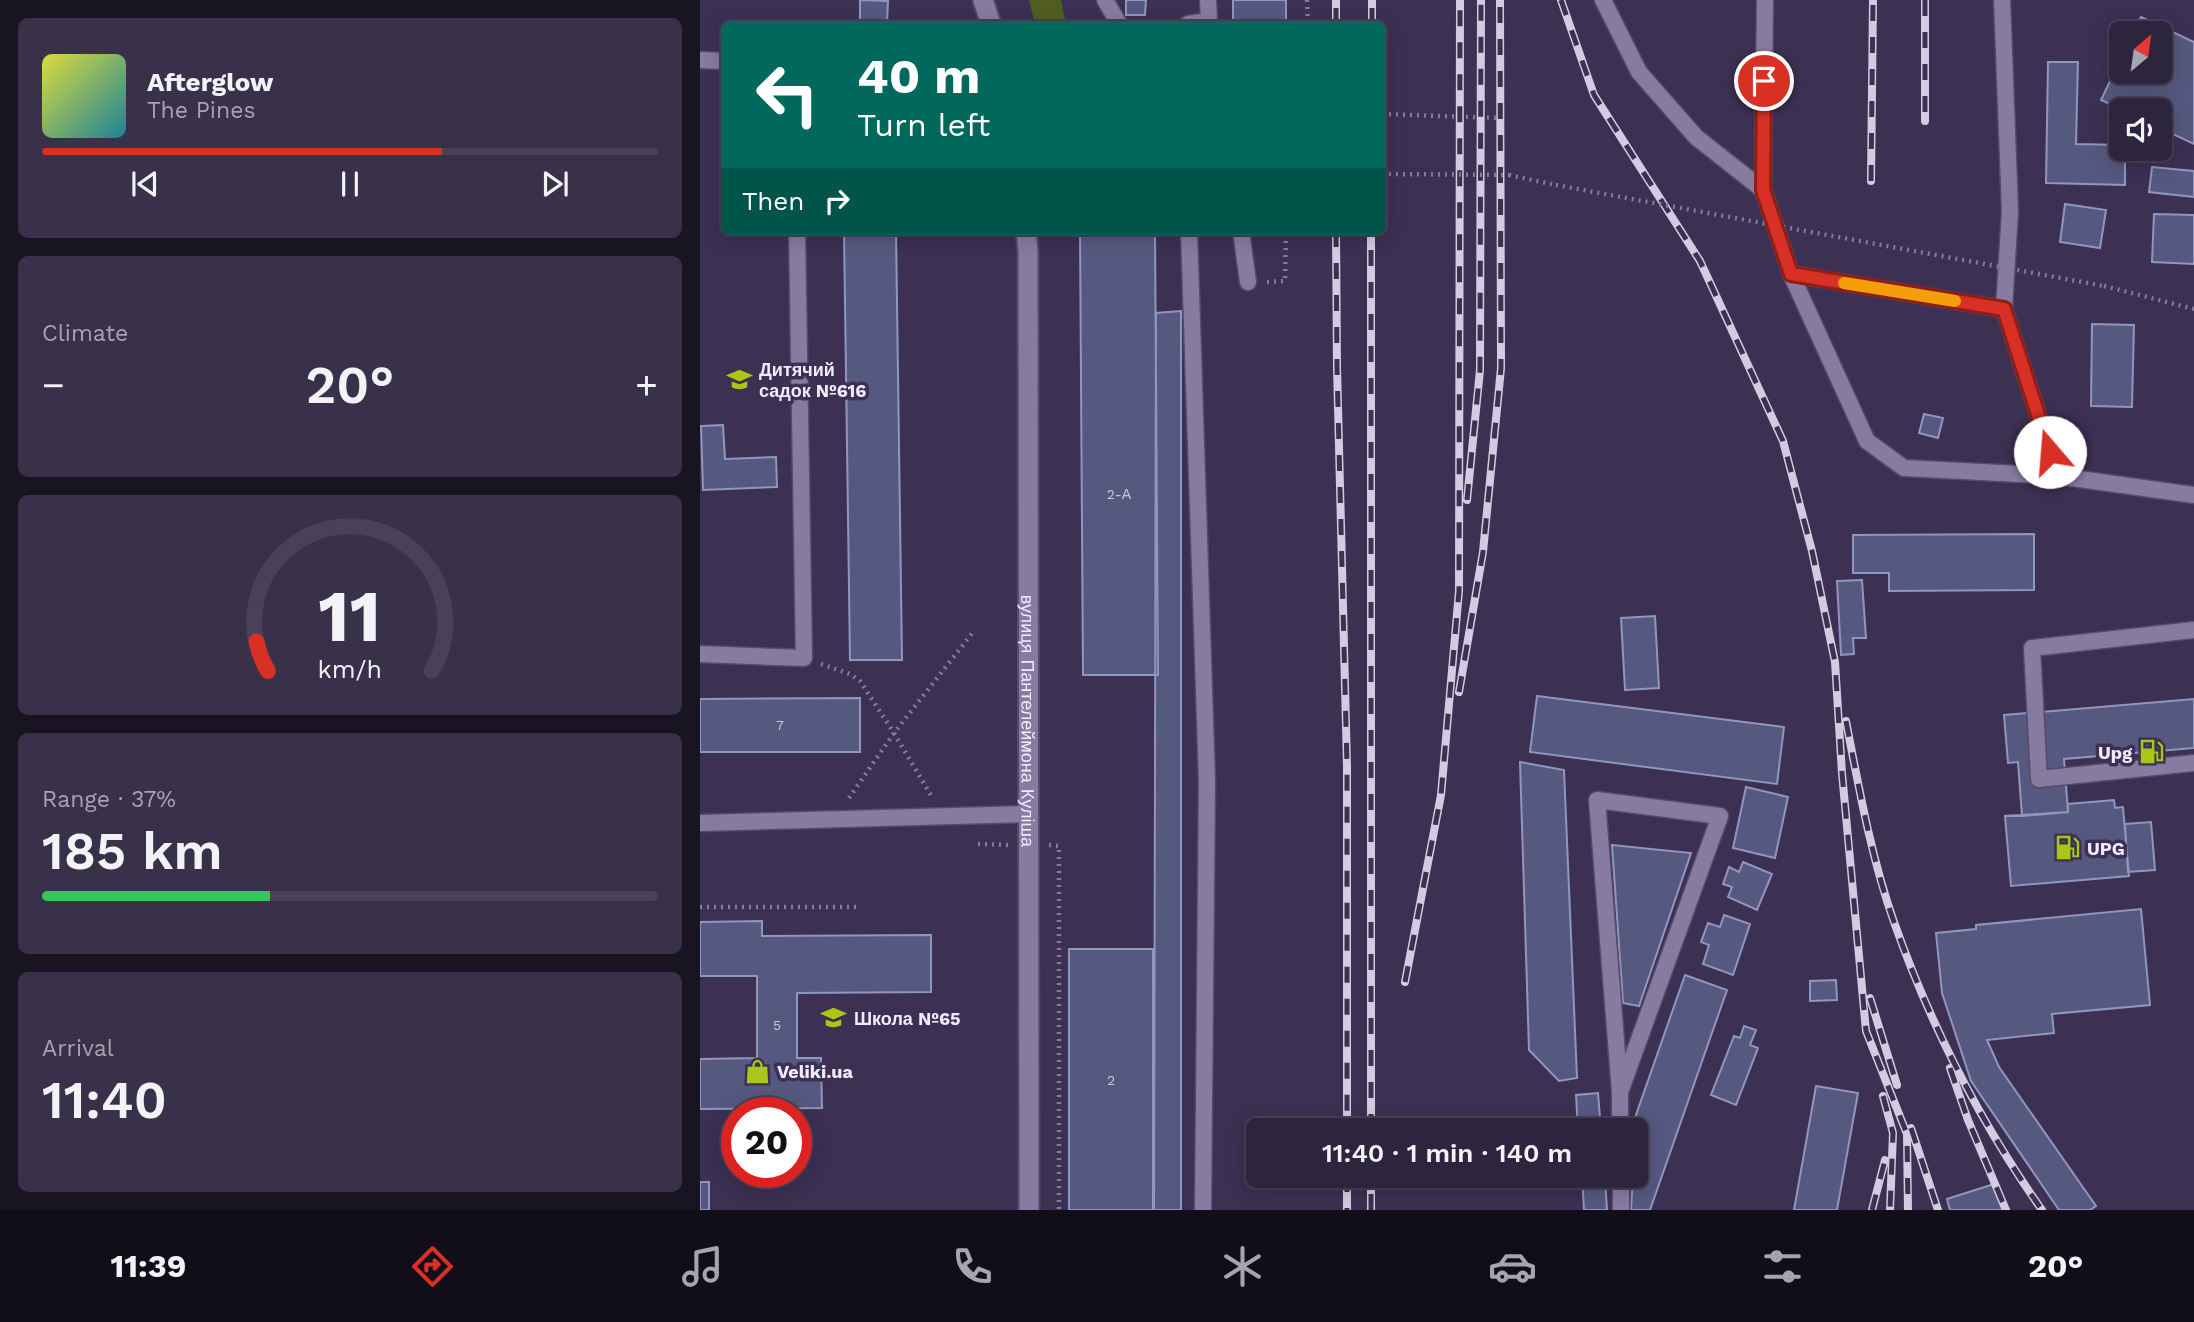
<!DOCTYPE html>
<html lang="en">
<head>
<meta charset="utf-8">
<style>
	:root { --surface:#2d243e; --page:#393049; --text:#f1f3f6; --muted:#a7a4b0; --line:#484158; --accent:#d93025 }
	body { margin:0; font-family:"Work Sans",sans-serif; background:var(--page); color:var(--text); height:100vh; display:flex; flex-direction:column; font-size:26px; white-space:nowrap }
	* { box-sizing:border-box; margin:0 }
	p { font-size:23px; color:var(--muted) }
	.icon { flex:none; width:38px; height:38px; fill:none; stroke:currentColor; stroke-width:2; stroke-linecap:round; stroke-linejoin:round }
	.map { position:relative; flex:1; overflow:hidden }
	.drawer { display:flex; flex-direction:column; gap:18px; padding:18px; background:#191422; width:700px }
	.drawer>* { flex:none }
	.top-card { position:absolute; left:21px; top:21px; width:665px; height:214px; border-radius:10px; box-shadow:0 4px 18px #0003,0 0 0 2px var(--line); background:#00695c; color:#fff; overflow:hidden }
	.needle { width:46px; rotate:29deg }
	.controls { position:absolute; left:1409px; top:21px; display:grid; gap:14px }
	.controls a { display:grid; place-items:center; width:63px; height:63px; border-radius:10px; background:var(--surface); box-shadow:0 4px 18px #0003,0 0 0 2px var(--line); font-size:35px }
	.speed { position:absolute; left:21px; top:1097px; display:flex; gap:14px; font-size:35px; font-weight:700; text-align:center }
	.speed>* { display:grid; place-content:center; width:91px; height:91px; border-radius:50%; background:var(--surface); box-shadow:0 4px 18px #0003,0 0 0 2px var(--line); line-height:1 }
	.speed .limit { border:10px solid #d22; background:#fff; color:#111 }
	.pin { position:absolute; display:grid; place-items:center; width:60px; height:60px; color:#fff; margin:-30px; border:4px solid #fff; border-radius:50%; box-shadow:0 2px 7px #0007 }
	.me { position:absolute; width:77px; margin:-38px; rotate:342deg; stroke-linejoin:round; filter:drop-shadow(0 0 5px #0008) }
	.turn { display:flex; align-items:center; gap:24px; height:147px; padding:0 21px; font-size:32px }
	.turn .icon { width:91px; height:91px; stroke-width:2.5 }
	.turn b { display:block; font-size:49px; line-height:60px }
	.then { display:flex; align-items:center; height:66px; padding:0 21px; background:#0003; gap:14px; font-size:26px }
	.big { font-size:52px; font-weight:600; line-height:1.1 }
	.drawer .tile { flex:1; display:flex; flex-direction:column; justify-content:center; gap:10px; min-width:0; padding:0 24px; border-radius:10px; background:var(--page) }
	.drawer .dial { align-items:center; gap:0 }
	.dial svg { height:182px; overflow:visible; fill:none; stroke:var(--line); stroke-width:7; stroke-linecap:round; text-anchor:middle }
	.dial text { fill:var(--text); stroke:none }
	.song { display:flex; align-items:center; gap:21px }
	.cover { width:84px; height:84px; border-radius:10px; background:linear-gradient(135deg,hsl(60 70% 55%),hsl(190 70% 35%)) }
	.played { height:7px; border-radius:4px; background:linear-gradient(90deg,var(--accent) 65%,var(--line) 65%) }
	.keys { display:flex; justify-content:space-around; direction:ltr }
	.heat { display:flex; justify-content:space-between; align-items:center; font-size:38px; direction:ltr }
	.charge { height:10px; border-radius:5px; background:linear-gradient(90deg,#34c759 37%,var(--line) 0) }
	.trip { position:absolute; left:546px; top:1118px; width:402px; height:70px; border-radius:10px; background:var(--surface); box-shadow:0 4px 18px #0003,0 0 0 2px var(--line); font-weight:600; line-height:70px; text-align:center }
	.menu { display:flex; height:112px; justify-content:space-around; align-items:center; background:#120e19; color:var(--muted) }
	.menu .icon { width:49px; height:49px }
	.menu .current { color:var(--accent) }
	.menu b { font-size:32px; color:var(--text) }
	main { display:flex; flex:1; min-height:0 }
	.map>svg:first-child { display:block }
</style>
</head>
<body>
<main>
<section class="drawer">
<div class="tile">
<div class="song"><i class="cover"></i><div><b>Afterglow</b><p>The Pines</p></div></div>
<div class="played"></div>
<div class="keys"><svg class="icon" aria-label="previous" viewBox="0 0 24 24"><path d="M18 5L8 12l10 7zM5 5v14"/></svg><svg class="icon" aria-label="pause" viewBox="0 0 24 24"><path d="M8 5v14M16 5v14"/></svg><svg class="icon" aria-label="next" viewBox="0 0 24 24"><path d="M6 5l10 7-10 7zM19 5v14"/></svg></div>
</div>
<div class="tile"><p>Climate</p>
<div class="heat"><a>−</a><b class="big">20°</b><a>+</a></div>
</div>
<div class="tile dial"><svg viewBox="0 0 100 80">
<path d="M14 69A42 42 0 1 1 86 69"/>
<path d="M14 69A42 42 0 0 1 9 56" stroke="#d93025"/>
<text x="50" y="56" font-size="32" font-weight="700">11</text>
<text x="50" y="72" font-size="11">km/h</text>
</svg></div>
<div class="tile"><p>Range · 37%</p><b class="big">185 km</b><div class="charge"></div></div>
<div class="tile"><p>Arrival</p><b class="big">11:40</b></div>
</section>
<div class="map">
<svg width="1494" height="1210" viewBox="0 0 1494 1210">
	<rect width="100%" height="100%" fill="#3c3053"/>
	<path fill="#515d20" d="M329,0H361L366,24H335Z"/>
	<path fill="#56597f" stroke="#9196bf" stroke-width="2" d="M160,0L188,1L187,24H160Z
		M426,0H446L445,15H426Z
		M533,0H586V20L533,21Z
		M1441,17L1494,42V144L1460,128V110H1423L1401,100L1421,58V72H1460V33H1433Z
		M1348,62H1378L1376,144L1421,145V149H1425V185L1346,183Z
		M1452,167L1494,171V197L1449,192Z
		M1365,204L1406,210L1400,248L1360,242Z
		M1454,214L1494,215V264L1452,262Z
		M144,231H196L202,660H150Z
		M380,231H455L458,675H383Z
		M481,311V1210H454L456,313Z
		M1392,324L1434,325L1432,407L1391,406Z
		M1224,414L1243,418L1238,438L1219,433Z
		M23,425L25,459L76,457L77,487L3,490L1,426Z
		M1334,534V590L1189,591V573H1153V535Z
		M1162,580L1166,638H1153L1154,654L1141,655L1137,581Z
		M955,616L959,688L925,690L921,618Z
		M837,696L1084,727L1077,784L830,752Z
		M160,698V752H0V699Z
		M1494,699V748L1364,759L1368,812L1322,816L1318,762L1308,763L1304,715Z
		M820,762L864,770L877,1078L859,1081L829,1050Z
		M1046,787L1088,797L1075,858L1033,848Z
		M1414,800L1415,808L1423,807L1429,876L1311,886L1305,816L1368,812V804Z
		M1451,822L1455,870L1428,872L1425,824Z
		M912,845L991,853L939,1006L923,1003Z
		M1043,862L1072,874L1057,910L1028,897L1032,887L1023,884L1029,867L1039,872Z
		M1441,909L1450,1005L1352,1014L1354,1033L1287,1040L1299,1067L1396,1206L1390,1210H1359L1271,1081L1242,993L1236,933L1276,929V925Z
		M1024,915L1050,924L1033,975L1003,964L1009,945L1001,942L1008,923L1020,927Z
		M62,921V936L231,935V992L97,993V1058H121L122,1108L0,1109V1059L57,1058V976H0V922Z
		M369,949H453V1210H369Z
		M985,975L1027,990L950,1210H931L933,1176H936V1115Z
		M1136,980L1137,1000L1110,1001V981Z
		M1044,1026L1056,1030L1050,1045L1058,1048L1036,1105L1011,1095L1034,1036L1040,1038Z
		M1116,1086L1158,1093L1137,1210H1094Z
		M898,1093L901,1130H878L876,1095Z
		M882,1176H905L907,1210H884Z
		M0,1182H9V1210H0Z
		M1294,1184L1303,1210H1250L1247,1199Z"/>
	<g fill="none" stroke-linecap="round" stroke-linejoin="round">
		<defs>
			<path id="service" d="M405,0L419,24
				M903,0L939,72L996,137L1063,190L1091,274L1167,441L1204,468L1358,476L1494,495
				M1302,0L1310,211L1304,309L1358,476
				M488,24L509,21L508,0
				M0,60L24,61
				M1063,190L1065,0
				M489,231L507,781L503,1210
				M541,231L548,282
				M1091,274L1304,309
				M1494,630L1332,648L1339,779L1494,763
				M0,654L104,658L97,231
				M0,823L328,814
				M920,1092L1020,816L897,800L920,1092V1130
				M921,1176V1210"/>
			<g id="tertiary">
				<path d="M283,0L291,24"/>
				<path id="s1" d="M326,231L328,251L329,1210"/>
			</g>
		</defs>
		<use href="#service" stroke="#554a67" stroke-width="19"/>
		<use href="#tertiary" stroke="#554a67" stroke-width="23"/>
		<path stroke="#867d99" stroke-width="4.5" stroke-dasharray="2 5" stroke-linecap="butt" d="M607,0L608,24
			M682,114L800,118
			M809,175L856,185
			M567,282L585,281L586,231
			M1404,286L1494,309
			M121,664L150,674L160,681L194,733L232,797
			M149,798L194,733L274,631
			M278,844L309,845
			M349,845L359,846V1210
			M0,907H157"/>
		<use href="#service" stroke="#887ba2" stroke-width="16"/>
		<use href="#tertiary" stroke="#887ba2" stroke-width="19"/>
		<defs>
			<path id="rail" d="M861,0L894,95L1000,261L1083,441L1112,551L1135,662L1142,773L1166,1031L1207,1134L1208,1210
				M1225,0V121
				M636,24V0
				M672,24V0
				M1171,181L1173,0
				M636,231L637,367L647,766V1130
				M767,500L780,370L781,0
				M759,692L783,552L801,368L800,0
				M1146,721C1159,788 1171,857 1194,922C1230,1024 1280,1122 1342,1210
				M705,982L741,795L759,591L760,0
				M1170,998L1197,1085
				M1250,1068L1268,1120L1306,1210
				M1183,1096L1193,1133L1190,1210
				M1211,1128L1238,1210
				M671,1130V231
				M647,1176V1210
				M671,1210V1176
				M1172,1210L1185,1160"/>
		</defs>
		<use href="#rail" stroke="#d2cce1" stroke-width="8"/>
		<use href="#rail" stroke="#3c3053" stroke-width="5" stroke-dasharray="16" stroke-linecap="butt"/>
		<path stroke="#867d99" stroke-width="4.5" stroke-dasharray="2 5" stroke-linecap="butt" d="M682,174L809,175
			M856,185L1404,286"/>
	</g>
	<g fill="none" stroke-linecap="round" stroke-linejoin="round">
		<defs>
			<path id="route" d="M1064,81L1063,190L1091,274L1304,309L1350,452"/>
		</defs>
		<use href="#route" stroke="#8d1f18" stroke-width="18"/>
		<use href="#route" stroke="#d93025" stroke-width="12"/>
		<path stroke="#f59e0b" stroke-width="12" d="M1144,283L1255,301"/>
	</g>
	<defs>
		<symbol id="school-bare" viewBox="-9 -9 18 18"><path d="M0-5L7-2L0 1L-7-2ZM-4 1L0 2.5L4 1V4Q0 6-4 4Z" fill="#abc716" stroke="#3c3053" stroke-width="2.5" paint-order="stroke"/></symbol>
		<symbol id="fuel-bare" viewBox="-9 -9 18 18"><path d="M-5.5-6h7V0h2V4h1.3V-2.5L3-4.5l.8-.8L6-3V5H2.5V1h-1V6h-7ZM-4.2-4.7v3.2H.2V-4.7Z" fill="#abc716" stroke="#3c3053" stroke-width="2.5" paint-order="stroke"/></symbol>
		<symbol id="shop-bare" viewBox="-9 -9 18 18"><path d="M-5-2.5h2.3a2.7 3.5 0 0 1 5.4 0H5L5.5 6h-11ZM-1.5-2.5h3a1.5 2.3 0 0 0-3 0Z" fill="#abc716" stroke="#3c3053" stroke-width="2.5" paint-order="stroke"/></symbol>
	</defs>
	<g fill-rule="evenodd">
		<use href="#school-bare" x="22" y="362" width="35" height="35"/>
		<use href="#fuel-bare" x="1434" y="734" width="35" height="35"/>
		<use href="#fuel-bare" x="1350" y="830" width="35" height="35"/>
		<use href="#school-bare" x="116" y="1000" width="35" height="35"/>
		<use href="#shop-bare" x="40" y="1054" width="35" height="35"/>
	</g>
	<g text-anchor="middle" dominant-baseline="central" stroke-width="7" stroke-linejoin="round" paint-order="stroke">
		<g font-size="14" fill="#cac6de">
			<text x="419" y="494">2-А</text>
			<text x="80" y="725">7</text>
			<text x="77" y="1025">5</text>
			<text x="411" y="1080">2</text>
		</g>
		<g font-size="18" font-weight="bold" fill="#f0ebfd" stroke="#3c3053" text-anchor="start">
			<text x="59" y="369">Дитячий<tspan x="59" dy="21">садок №616</tspan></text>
			<text x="1432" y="752" text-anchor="end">Upg</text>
			<text x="1387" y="848">UPG</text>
			<text x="154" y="1018">Школа №65</text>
			<text x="77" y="1071">Veliki.ua</text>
		</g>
		<g font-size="18" fill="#f0ebfd" stroke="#3c3053">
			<text stroke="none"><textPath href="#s1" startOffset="490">вулиця Пантелеймона Куліша</textPath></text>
		</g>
	</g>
</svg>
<div class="controls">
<a><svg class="needle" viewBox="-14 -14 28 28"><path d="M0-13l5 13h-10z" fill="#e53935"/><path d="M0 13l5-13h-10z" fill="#a7a4b0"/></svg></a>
<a><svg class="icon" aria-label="sound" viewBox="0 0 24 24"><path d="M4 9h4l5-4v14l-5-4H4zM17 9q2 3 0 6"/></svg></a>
</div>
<div class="speed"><div class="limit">20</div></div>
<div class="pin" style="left:1064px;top:81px;background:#d93025"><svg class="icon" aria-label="arrive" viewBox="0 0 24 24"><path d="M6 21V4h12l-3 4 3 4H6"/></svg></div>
<svg class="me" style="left:1350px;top:452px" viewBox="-20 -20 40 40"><circle r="19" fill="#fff"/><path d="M0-13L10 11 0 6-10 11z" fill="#d93025"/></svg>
<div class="trip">11:40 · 1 min · 140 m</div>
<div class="top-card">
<div class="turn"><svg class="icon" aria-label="left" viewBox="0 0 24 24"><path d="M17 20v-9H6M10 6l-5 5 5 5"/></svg><div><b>40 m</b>Turn left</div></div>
<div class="then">Then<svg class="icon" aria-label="right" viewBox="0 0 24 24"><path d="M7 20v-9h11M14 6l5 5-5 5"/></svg></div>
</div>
</div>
</main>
<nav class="menu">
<b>11:39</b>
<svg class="icon current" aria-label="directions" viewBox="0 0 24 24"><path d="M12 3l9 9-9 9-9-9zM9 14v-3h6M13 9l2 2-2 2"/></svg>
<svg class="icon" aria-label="music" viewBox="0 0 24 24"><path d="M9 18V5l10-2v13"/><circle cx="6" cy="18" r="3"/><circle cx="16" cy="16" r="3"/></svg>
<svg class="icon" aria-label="phone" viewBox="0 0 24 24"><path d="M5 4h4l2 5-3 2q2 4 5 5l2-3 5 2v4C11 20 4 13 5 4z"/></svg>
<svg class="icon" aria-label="climate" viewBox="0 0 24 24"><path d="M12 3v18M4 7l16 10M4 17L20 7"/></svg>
<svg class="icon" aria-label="car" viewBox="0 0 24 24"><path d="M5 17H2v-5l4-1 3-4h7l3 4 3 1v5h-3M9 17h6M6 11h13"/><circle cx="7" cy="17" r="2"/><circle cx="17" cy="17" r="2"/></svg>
<svg class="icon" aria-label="filters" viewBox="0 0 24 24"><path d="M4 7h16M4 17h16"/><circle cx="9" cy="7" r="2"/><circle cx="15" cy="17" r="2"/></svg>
<b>20°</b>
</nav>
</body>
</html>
